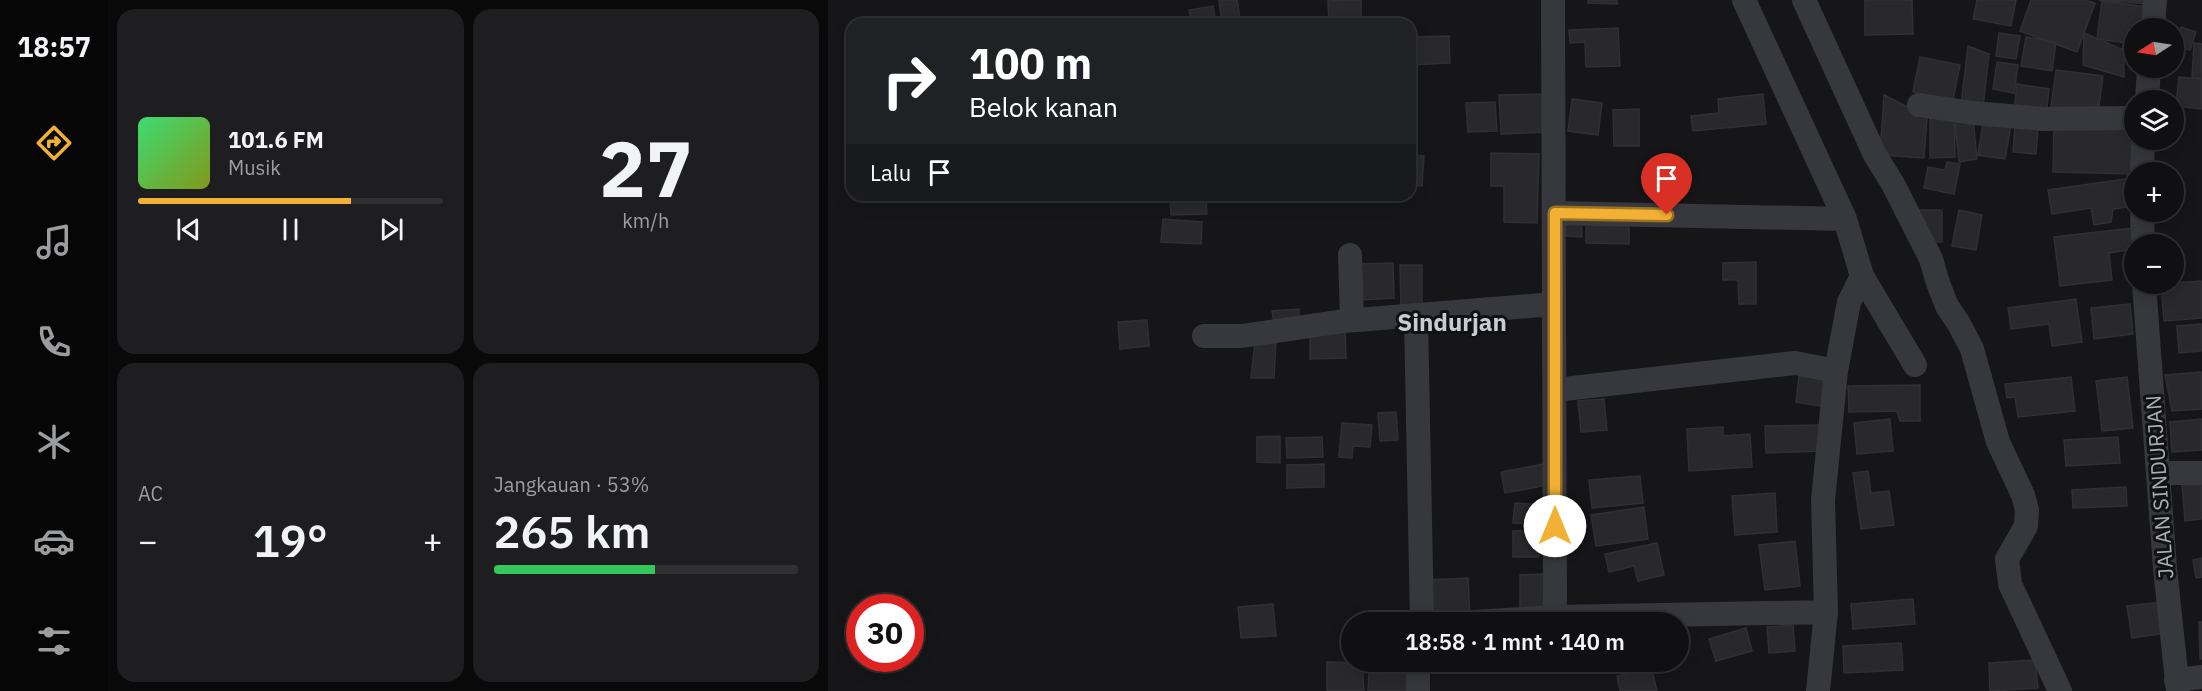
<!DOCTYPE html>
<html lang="id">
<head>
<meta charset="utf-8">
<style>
	:root { --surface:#101012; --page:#1e1e20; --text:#f1f3f6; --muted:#9c9d9f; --line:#303032; --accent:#f2b134 }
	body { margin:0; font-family:"IBM Plex Sans",sans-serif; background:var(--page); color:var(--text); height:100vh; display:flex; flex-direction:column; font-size:22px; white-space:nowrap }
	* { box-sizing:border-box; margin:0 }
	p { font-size:20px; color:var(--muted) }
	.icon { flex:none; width:33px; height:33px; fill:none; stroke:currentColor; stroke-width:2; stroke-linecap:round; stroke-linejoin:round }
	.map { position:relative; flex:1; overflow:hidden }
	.sheet { display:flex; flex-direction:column; gap:9px; padding:9px; background:#09090a; width:720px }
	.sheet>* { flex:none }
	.guide { position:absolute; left:18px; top:18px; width:570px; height:183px; border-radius:18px; box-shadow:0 3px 15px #0003,0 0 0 2px var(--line); background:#202124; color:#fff; overflow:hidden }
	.needle { width:39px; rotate:258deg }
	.fabs { position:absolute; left:1296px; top:18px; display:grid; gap:12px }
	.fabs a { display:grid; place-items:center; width:60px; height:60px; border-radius:50%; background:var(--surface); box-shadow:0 3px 15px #0003,0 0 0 2px var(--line); font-size:30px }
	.speed { position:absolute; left:18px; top:594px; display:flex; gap:12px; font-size:30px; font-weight:700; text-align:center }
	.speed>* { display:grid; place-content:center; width:78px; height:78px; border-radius:50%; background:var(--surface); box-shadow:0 3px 15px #0003,0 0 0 2px var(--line); line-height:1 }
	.speed .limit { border:9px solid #d22; background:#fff; color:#111 }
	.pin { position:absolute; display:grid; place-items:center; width:51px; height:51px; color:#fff; margin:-62px -26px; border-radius:50% 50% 50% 0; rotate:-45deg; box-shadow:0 0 6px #0007 }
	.pin .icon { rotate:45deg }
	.me { position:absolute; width:66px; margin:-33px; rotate:0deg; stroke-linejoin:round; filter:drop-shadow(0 0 4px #0008) }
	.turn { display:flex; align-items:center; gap:21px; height:126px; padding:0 24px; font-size:27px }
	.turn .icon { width:78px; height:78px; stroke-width:2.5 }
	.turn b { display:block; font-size:42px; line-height:51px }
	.then { display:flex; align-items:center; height:57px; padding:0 24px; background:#0003; gap:12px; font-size:22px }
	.big { font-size:45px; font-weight:600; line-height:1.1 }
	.sheet .tile { flex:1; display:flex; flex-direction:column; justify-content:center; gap:9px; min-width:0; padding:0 21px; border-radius:18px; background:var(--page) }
	.sheet .dial { align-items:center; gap:0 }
	.dial b { font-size:78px; line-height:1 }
	.song { display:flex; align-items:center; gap:18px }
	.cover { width:72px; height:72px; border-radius:9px; background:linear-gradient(135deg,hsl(140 70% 55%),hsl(70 70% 35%)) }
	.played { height:6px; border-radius:3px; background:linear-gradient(90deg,var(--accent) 70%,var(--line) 70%) }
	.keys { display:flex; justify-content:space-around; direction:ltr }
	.heat { display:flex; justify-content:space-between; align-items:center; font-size:33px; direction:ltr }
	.charge { height:9px; border-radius:4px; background:linear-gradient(90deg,#34c759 53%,var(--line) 0) }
	.sheet .tiles { flex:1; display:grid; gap:9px; grid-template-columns:repeat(2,1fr) }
	.trip { position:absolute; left:513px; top:612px; width:348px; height:60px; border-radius:30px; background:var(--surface); box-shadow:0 3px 15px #0003,0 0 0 2px var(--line); font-weight:600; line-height:60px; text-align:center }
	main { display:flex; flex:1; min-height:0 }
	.tabs { display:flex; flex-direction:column; width:108px; justify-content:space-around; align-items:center; background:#060607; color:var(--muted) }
	.tabs .icon { width:42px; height:42px }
	.tabs .active { color:var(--accent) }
	.tabs b { font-size:27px; color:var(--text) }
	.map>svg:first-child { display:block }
</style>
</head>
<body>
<main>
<nav class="tabs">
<b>18:57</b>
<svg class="icon active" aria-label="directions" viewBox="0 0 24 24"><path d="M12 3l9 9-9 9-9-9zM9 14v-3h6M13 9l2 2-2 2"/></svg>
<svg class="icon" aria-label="music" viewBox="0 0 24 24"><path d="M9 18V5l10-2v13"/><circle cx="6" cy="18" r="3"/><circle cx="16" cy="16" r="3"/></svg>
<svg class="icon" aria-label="phone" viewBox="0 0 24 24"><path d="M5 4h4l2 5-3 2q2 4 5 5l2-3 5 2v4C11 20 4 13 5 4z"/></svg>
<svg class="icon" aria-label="climate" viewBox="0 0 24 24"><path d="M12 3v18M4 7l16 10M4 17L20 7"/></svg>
<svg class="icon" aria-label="car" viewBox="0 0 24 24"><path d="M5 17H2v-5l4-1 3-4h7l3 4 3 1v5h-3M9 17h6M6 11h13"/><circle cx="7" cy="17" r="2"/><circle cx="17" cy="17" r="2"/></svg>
<svg class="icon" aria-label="filters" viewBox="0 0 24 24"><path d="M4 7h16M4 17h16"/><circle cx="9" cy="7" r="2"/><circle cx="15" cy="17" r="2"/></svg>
</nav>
<section class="sheet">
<div class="tiles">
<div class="tile">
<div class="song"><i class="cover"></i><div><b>101.6 FM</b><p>Musik</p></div></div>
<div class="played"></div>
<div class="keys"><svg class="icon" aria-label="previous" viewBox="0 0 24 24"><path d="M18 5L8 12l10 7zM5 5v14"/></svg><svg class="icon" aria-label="pause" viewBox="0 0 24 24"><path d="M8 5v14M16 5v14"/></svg><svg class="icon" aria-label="next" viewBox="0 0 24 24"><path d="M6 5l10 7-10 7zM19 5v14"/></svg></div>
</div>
<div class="tile dial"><b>27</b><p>km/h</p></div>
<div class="tile"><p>AC</p>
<div class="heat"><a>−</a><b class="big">19°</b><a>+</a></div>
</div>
<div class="tile"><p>Jangkauan · 53%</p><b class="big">265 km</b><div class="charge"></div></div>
</div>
</section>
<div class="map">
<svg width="1374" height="691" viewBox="0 0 1374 691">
	<rect width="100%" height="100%" fill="#161618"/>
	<path fill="#29292c" stroke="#303034" stroke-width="1.5" d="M391,0H409L413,24H394Z
		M533,0V21H517L519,24H501L500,1Z
		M760,0H789V4L760,3Z
		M1037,0H1084L1085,34L1037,35Z
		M1149,0H1188L1183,26L1145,19Z
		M1203,0H1257L1267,3L1249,52L1192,31Z
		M1271,0H1320V4Z
		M1274,1L1319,7L1316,28H1306V44L1269,39Z
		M385,6L388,24H364L361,10Z
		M1353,27L1368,32L1362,50L1347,46Z
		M790,28L792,66L758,67L757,42L742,43L741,30Z
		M1171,33L1192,36L1188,59L1168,56Z
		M1256,33L1296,50V77L1255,65Z
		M621,36L622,63L582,65V37Z
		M1198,37L1228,42L1224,71L1193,66Z
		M1366,43L1374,44V79L1364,78Z
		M1140,46L1161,54L1155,107L1133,105Z
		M1092,57L1132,65L1125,100L1085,92Z
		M1169,62L1190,65L1186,93L1165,89Z
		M1228,70L1275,76L1270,114L1223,107Z
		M1351,77L1374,79V109L1348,106Z
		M1189,84L1221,89L1218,116L1186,112Z
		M719,94L720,132L673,134L671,95Z
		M935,94L938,124L865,131L863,116L891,113L890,99Z
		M1056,95L1099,117L1096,158L1052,155Z
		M744,99L774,103L770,135L740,131Z
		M667,102L669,131L640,132L638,103Z
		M811,109V146H786L785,110Z
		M1102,116H1126L1127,157L1102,158Z
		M1126,116L1145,119L1149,159L1131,162Z
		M1155,122L1183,126L1177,159L1150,155Z
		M1187,125L1210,127L1208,154L1185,152Z
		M1226,126L1305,128L1304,174L1225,172Z
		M663,153L711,154L709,223L676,222V186H663Z
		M582,155L596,156L594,186L582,185Z
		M1119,162L1132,164L1126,194L1096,188L1100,167L1117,170Z
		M1304,178L1306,206L1285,209L1283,222L1266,225L1263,208L1224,214L1220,190Z
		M342,195H378L379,214L343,215Z
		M552,195H565V200L552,199Z
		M1090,210H1114V242H1096Z
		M1131,210L1154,215L1148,250L1124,246Z
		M753,216L754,237L738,236L735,217Z
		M335,219L374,222L373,244L333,242Z
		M758,222L801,223V244L758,243Z
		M1305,228L1306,249L1281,253L1284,280L1232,286L1226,237Z
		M928,262V304H911L910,280H895V263Z
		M565,263L566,298L533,300L531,264Z
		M572,265H594V306L573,307Z
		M1374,281V318L1336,321L1333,284Z
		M1248,299L1254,342L1224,346L1221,324L1183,329L1180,308Z
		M1302,304L1305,334L1266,339L1263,308Z
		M471,309V321L446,324L444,311Z
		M319,320L321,346L292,349L290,322Z
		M1374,324V351L1351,353L1349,326Z
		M517,331L518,358L482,359V332Z
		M448,341L446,378H423L427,342Z
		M1374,372V409L1344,411L1337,375Z
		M971,376L1002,380L999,407L968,402Z
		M1243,377L1247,411L1190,417L1187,397L1179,398L1177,384Z
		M1299,377L1305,428L1274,431L1268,381Z
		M1092,385V421H1072L1069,411L1021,412L1020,386Z
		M776,399L779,430L753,432L750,401Z
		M568,412L570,440L552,441L550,413Z
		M1062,419L1065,451L1029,454L1026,423Z
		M1374,419V450L1344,452L1342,422Z
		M514,423L544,425L542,447L525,446L524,458L511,457Z
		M992,425L993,451L938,453L937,426Z
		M895,427V436L922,434L924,467L861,471L859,429Z
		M452,436V463L429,462V437Z
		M494,437L495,457L459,458L458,438Z
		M1290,437L1292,463L1238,466L1236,440Z
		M721,463L723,476L714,477L715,486L677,493L673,472Z
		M496,464V487L459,488V465Z
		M1040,471L1043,493L1061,491L1066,525L1033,529L1025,473Z
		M812,476L815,503L764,508L761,480Z
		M1374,482V519L1357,521L1354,483Z
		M1298,487L1299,506L1245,508L1244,490Z
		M947,493L949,532L907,535L904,496Z
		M687,503L718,505L717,525L685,523Z
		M816,507L820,539L768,546L763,515Z
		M711,530V557H685V531Z
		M967,541L972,586L937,590L931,545Z
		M829,543L836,575L810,581L806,566L781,572L777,554Z
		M1374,558V577L1368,578L1365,560Z
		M717,574L718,610L692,611V575Z
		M640,578L642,615L601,618L599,580Z
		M1085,599L1087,624L1025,629L1023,604Z
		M1334,602L1338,633L1304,638L1299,606Z
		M445,604L448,636L413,638L410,607Z
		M1371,622H1374V659H1372Z
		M965,625L967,651L941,653L939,627Z
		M918,628L924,651L888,661L881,639Z
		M1073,643L1075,670L1016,673L1015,646Z
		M1207,660L1210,688L1162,691L1161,663Z
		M499,662L534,663L536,691H499Z
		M734,662H790L734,667Z
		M824,669L829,691H792L789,676Z
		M541,670H580V691H540Z"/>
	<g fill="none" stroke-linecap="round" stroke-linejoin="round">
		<path stroke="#37383d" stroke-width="24" d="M725,0L727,617
			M916,0L1017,219L1034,276L1087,365
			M976,0L1047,155L1065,184L1103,259L1110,283L1119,306L1131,324L1144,349L1170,442L1195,495L1199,510L1198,526L1179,559L1182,584L1232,691
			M1325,28L1327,0
			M1319,100L1321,68
			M1091,105L1145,113L1216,119L1306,118
			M1314,172L1315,140
			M1314,212L1315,244
			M727,213L1017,219
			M522,255L524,320
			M1316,284L1337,568L1350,691
			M588,317L594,622
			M376,336H414L516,321L726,304
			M727,390L967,363L1008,371
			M1331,473H1374
			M645,622L727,617L998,612
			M1348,680L1374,677
			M590,691V662
			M990,691L998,612L995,500L1008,371L1021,302L1034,276"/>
	</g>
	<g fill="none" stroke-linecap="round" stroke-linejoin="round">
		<defs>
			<path id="route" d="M727,526V213L839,215"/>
		</defs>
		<use href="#route" stroke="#9d7322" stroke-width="15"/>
		<use href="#route" stroke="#f2b134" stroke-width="10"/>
	</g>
	<g text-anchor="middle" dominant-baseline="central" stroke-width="6" stroke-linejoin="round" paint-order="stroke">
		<g font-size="21" fill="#a8adb8" stroke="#111113">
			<text transform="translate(1331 487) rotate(-94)">JALAN SINDURJAN</text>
		</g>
		<g font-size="24" font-weight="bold" fill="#c9ccd4" stroke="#111113">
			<text x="624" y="322">Sindurjan</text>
		</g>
	</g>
</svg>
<div class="fabs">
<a><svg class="needle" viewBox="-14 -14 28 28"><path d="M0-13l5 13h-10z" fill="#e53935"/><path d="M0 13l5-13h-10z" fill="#9c9d9f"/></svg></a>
<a><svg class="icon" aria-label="layers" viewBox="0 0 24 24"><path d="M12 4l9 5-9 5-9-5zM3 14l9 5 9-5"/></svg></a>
<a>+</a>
<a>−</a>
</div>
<div class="speed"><div class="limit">30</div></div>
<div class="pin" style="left:839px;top:215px;background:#d93025"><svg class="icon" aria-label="arrive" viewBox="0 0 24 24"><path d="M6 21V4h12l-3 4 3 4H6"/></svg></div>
<svg class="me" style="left:727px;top:526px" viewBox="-20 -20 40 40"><circle r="19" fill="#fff"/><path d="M0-13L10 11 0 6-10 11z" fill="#f2b134"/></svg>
<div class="trip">18:58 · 1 mnt · 140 m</div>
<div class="guide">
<div class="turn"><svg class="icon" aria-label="right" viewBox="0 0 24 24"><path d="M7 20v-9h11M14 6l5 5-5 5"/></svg><div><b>100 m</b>Belok kanan</div></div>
<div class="then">Lalu<svg class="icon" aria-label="arrive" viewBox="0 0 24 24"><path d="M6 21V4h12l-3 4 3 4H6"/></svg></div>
</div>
</div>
</main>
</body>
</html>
